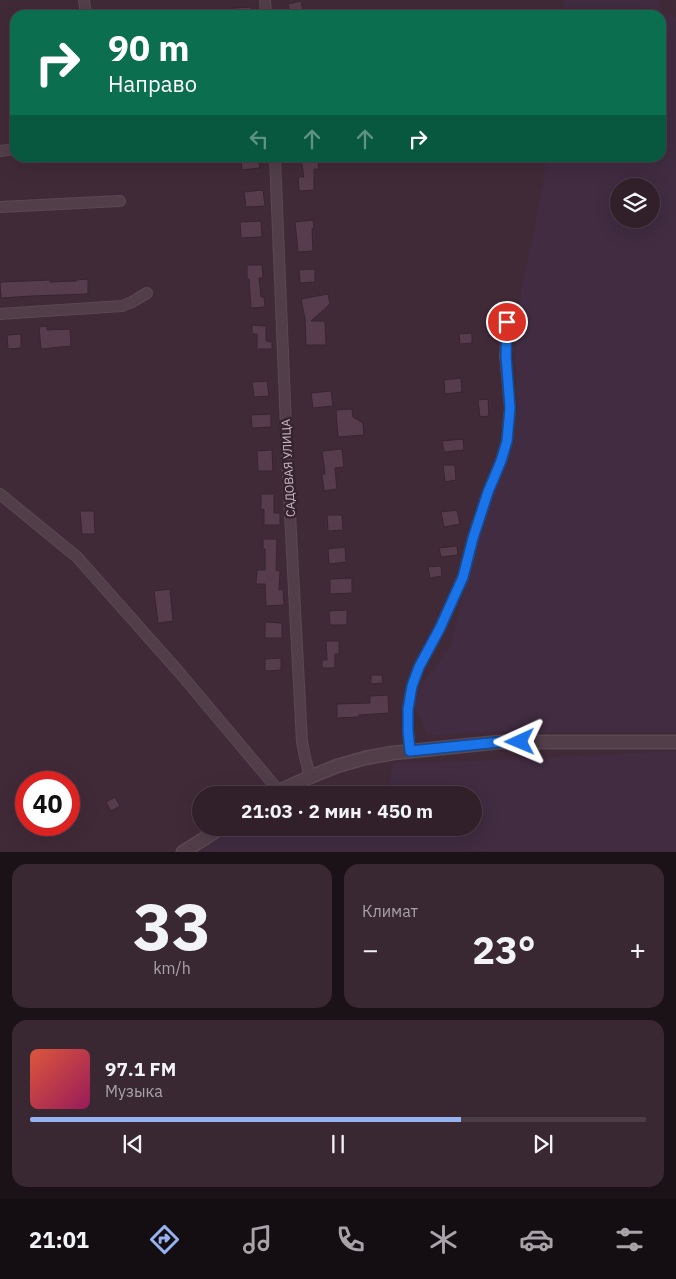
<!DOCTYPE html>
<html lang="ru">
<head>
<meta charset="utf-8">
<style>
	:root { --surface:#31202a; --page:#392832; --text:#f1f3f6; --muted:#a8a3a8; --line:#4c3e47; --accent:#95b2f1 }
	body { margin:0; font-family:"IBM Plex Sans",sans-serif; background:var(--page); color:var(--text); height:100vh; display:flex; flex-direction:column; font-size:19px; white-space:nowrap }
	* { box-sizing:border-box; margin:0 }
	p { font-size:16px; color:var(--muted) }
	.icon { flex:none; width:28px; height:28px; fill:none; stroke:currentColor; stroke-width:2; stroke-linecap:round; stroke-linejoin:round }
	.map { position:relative; height:852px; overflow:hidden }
	.drawer { display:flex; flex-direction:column; gap:12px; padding:12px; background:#1b1217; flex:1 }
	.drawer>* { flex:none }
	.banner { position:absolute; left:10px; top:10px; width:656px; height:152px; border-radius:15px; box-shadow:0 5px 20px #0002,0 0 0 1px var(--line); background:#0b6e4f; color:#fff; overflow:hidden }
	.fabs { position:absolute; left:610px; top:178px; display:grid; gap:10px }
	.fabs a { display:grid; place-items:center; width:50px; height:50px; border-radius:50%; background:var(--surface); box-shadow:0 5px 20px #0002,0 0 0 1px var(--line); font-size:25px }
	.speed { position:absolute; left:15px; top:771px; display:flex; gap:10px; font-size:25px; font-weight:700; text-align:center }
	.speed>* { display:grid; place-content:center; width:65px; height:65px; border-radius:50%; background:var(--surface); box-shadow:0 5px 20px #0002,0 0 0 1px var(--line); line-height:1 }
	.speed .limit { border:8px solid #d22; background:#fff; color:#111 }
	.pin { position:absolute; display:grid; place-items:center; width:42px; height:42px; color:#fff; margin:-21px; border:2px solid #fff; border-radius:50%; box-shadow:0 1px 5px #0007 }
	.me { position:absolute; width:55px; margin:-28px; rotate:269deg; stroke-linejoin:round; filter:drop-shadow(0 0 4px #0008) }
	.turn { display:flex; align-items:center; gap:18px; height:105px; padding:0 15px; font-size:22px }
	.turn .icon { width:65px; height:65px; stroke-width:2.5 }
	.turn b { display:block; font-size:35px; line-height:42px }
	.lanes { display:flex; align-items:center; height:48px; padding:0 15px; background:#0003; justify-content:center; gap:25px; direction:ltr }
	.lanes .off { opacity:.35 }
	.big { font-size:38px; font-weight:800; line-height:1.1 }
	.drawer .card { flex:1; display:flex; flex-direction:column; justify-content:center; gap:8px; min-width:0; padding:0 18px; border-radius:15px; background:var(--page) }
	.drawer .dial { align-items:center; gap:0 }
	.dial b { font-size:65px; line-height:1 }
	.song { display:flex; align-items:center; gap:15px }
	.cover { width:60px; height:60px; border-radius:8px; background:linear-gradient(135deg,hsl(10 70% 55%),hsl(330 70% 35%)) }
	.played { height:5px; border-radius:2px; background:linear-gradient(90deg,var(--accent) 70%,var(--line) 70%) }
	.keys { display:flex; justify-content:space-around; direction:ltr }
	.heat { display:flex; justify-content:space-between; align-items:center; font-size:28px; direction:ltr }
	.drawer .tiles { flex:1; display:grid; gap:12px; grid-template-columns:1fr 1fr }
	.card:last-child { grid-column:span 2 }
	.trip { position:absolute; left:192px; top:786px; width:290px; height:50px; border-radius:25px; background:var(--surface); box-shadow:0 5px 20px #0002,0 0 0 1px var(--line); font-weight:800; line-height:50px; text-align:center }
	.dock { display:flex; height:80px; justify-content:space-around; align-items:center; background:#140d11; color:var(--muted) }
	.dock .icon { width:35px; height:35px }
	.dock .on { color:var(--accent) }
	.dock b { font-size:22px; color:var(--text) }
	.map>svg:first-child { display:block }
</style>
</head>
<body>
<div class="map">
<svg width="676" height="852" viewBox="0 0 676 852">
	<rect width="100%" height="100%" fill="#412a38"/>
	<path fill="#412c42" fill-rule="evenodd" d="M563,0H659L662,12L676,18V732H493L428,735L414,705L422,685L451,645L474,549L505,462L518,405L515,353L522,284L534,233L547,158H661V15H564ZM619,186H651V219H619Z
		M676,751V851H200L237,828H355L372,832L379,828H474V795H387L393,763L456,762Z"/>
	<path fill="#563c4c" stroke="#382530" d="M301,1L303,11L290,14L288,4Z
		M251,7V15H234V8Z
		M241,158H258L260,168L242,170Z
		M313,158H317L319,169H314V190L299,191L298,177H304L301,159Z
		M263,190L265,206L246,207L244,192Z
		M313,220L314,229H312L313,251L298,252L295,222Z
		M261,221L262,237L241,238L240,222Z
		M247,265H262L263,278H259L261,297H264L265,307L251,308L249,279H247Z
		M315,269V282L300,283L299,270Z
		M88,279V294L32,296L1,298L0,282L50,280V282L76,281V280Z
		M328,294L330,304L311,321H325L326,345H306L305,319L301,299Z
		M252,325L266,326V341L272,342V349H257V334H252Z
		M47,326V330L70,329L71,346L41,349L39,327Z
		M472,333V343L460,344L459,334Z
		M21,334V348L8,349L7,335Z
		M461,378L462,392L445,394L444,380Z
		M267,381L269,396L254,397L252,382Z
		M331,391L333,406L313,408L311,393Z
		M488,399L489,416L480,417L478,400Z
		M352,409L353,417L363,423L364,435L338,437L336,410Z
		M271,414V427L252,428L251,415Z
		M463,439L464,450L444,452L442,441Z
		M342,449L344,467L335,468L337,489L324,491L322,474H325L322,451Z
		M272,450L273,471H258L257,451Z
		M443,465H455L456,480L445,482Z
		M261,494H274V513H280V525H264V509L261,510Z
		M457,510L460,524L444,527L441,512Z
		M80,511H94L95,534H82Z
		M327,515H342L343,530L328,531Z
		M263,539H277L276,570L280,571L279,590L283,589L284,605L266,606L265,584H256L257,570H265V549H263Z
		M457,546L458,555L441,557L439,548Z
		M345,547L346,562L329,564L328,549Z
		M441,566L442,576L430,578L428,567Z
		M352,578V593L330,594V579Z
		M170,589L173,621L158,623L154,591Z
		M347,610V625H330L329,611Z
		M265,622L282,623V638H265Z
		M326,641H339V654H335V668H322V660H327Z
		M281,658V670L265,671V659Z
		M371,675H382L383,683L371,684Z
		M388,695L389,713L359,715V717L337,718V704L370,703V696Z
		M115,797L120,806L111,811L106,802Z"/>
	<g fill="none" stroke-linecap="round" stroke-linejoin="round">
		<defs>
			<path id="minor" d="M84,0L86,15
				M265,0L266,15
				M0,151L15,149
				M275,158L288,476L302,742L305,757L310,777
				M0,207L120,201
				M0,314L122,306L132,302L147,293
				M0,494L77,557L179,672L279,791
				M410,751L408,731V709L412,686L419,667L440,628L463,577L473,538L488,492L501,461L507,441L510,408L505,356L507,322"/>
			<path id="tertiary" d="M272,795L279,791L310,777L337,766L365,758L393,753L500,742H676
				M183,852L221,828"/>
		</defs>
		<use href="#minor" stroke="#5a4852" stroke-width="12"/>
		<use href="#tertiary" stroke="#5a4852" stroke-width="15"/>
		<use href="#minor" stroke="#513e49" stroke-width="10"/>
		<use href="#tertiary" stroke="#513e49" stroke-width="12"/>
	</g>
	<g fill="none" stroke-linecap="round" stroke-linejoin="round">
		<defs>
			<path id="route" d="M507,322L506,356L510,408L507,441L501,461L488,492L473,538L463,577L440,628L419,667L412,686L408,709V731L410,751L500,742H520"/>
		</defs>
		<use href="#route" stroke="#114b97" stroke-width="12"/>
		<use href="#route" stroke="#1a73e8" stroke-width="9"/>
	</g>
	<g text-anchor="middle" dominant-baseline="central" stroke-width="5" stroke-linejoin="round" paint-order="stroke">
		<g font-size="12" fill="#cbbbc4" stroke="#36232e">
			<text transform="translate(288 468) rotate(-93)">САДОВАЯ УЛИЦА</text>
		</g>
	</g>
</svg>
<div class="fabs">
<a><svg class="icon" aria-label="layers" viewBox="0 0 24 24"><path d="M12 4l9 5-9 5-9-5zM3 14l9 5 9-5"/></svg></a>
</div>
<div class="speed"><div class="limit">40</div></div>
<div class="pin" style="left:507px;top:322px;background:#d93025"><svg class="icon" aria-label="arrive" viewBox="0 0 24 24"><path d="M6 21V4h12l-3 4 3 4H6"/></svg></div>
<svg class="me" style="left:520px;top:742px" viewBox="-20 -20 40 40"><path d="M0-17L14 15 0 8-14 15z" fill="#1a73e8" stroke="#fff" stroke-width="4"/></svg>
<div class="trip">21:03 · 2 мин · 450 m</div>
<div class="banner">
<div class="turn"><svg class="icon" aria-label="right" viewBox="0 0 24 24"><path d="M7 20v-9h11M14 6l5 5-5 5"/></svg><div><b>90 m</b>Направо</div></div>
<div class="lanes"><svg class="icon off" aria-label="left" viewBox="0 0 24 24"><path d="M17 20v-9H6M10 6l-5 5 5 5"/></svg><svg class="icon off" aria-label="ahead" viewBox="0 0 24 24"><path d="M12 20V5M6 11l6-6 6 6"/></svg><svg class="icon off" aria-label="ahead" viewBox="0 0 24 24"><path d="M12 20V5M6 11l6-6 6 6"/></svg><svg class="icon" aria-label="right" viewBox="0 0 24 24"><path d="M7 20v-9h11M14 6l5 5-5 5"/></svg></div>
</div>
</div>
<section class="drawer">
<div class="tiles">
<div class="card dial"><b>33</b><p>km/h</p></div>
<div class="card"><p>Климат</p>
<div class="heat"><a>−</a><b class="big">23°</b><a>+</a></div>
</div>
<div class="card">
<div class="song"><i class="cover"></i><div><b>97.1 FM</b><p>Музыка</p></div></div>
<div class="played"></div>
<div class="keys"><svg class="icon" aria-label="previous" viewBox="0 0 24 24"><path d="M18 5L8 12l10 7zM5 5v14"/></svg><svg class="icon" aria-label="pause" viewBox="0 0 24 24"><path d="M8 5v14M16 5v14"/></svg><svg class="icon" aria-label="next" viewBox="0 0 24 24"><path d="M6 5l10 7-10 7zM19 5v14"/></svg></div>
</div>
</div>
</section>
<nav class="dock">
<b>21:01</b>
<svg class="icon on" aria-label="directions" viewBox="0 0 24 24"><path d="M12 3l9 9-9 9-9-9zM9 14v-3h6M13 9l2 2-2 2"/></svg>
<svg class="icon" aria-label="music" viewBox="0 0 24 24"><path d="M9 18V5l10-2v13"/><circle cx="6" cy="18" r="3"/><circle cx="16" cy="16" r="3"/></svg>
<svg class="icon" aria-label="phone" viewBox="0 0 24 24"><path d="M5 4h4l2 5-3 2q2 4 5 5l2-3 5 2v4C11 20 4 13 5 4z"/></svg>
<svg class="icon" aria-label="climate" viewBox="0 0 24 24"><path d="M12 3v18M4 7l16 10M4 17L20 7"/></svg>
<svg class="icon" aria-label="car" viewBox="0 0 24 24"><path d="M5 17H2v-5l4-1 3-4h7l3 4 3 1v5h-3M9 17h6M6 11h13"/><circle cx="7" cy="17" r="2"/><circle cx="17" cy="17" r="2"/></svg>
<svg class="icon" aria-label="filters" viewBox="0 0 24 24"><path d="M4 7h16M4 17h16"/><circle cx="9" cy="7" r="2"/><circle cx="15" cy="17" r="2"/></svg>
</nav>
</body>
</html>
